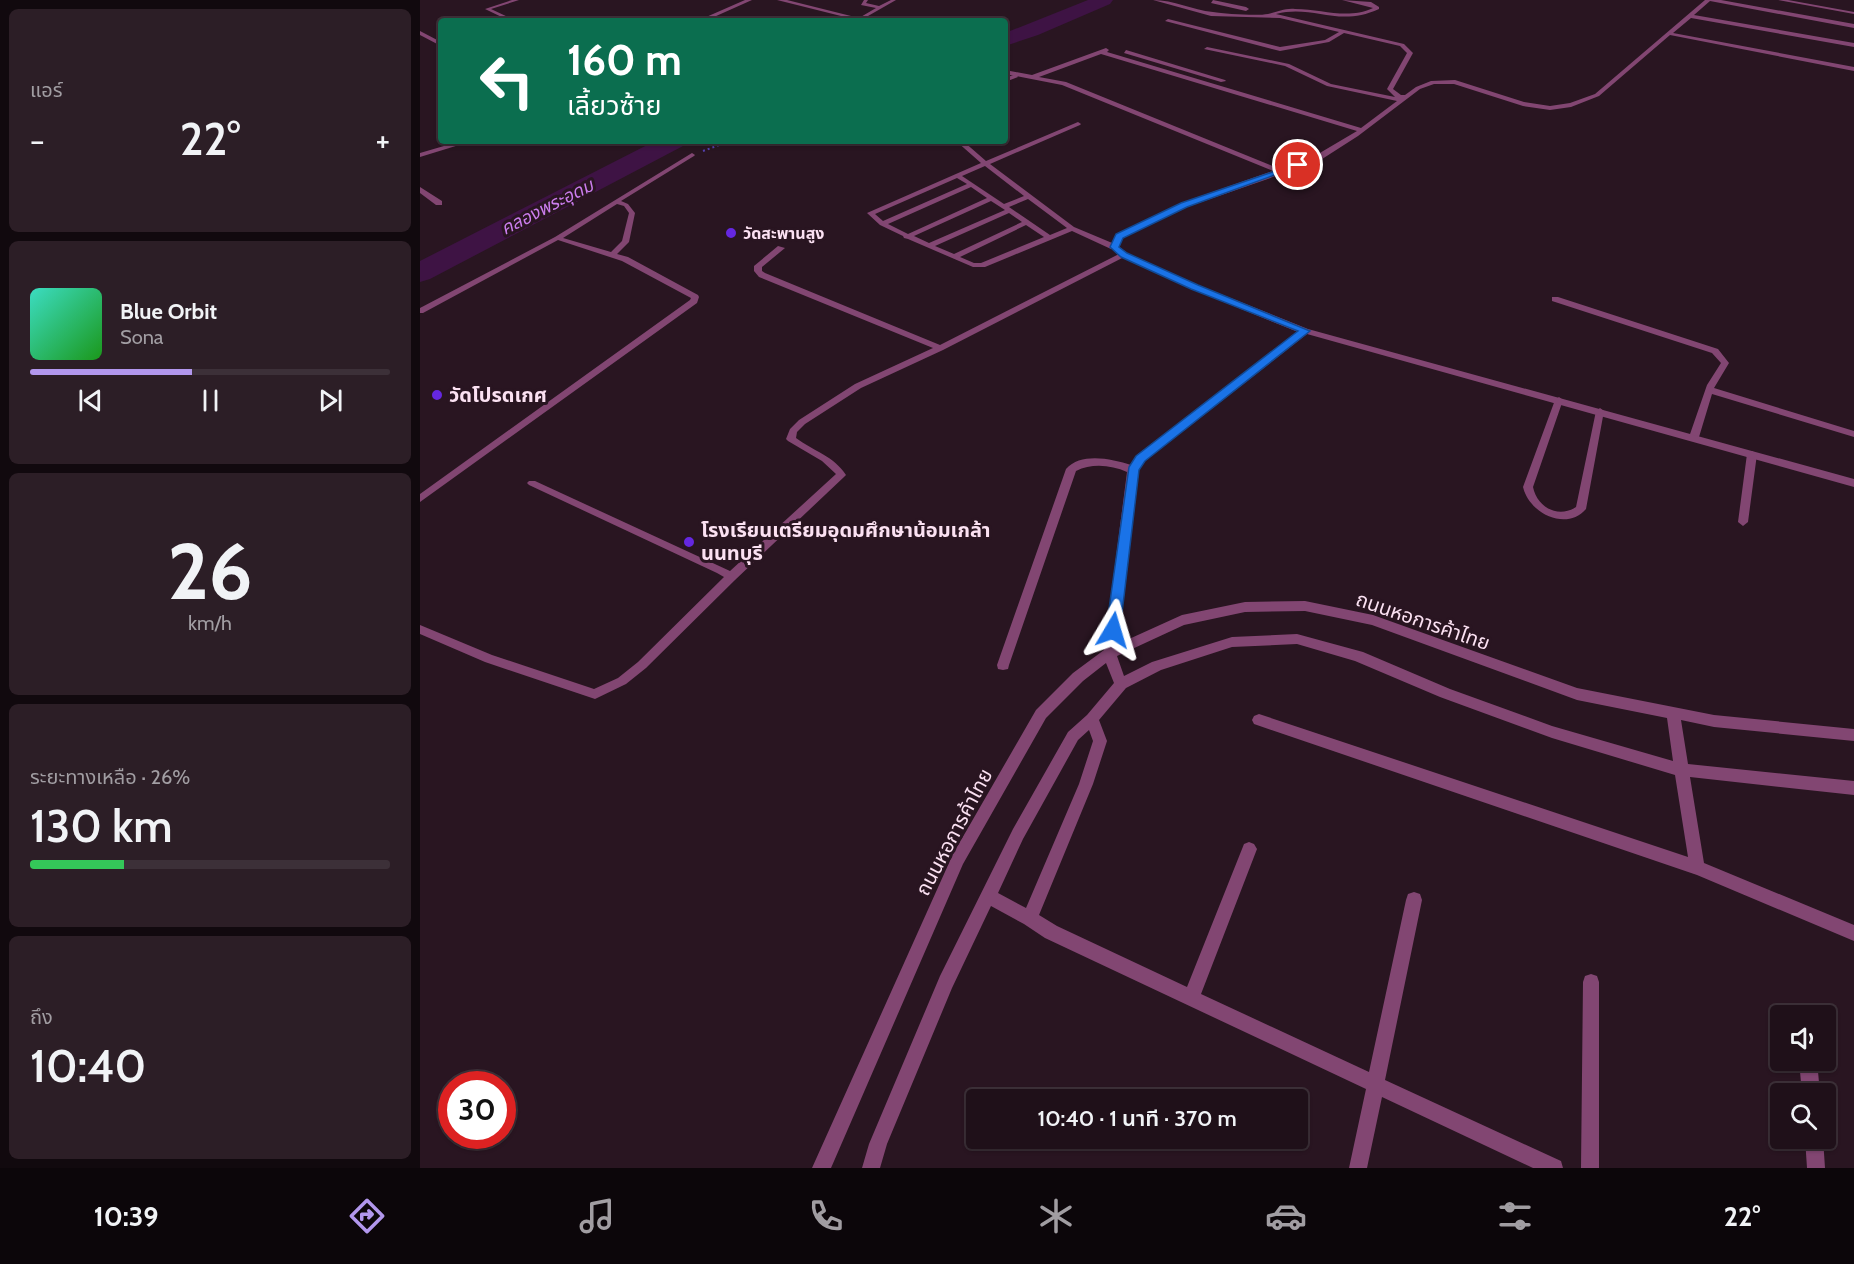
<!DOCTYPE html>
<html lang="th">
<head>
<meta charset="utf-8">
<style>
	:root { --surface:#1f1019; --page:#2c1e26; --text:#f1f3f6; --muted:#a19da2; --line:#3c3038; --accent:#b297ed }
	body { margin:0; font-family:Cabin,"Noto Sans Thai",sans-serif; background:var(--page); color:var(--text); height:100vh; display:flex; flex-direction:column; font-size:22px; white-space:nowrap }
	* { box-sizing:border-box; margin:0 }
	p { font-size:20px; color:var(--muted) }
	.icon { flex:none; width:33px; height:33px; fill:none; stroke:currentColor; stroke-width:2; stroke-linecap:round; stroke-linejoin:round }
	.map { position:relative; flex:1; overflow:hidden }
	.drawer { display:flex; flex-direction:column; gap:9px; padding:9px; background:#11090e; width:420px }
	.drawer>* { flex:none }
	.hud { position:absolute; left:18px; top:18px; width:570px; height:126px; border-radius:6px; box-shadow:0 2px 4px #0004,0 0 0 2px var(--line); background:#0b6e4f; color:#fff; overflow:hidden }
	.tools { position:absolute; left:1350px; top:1005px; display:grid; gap:12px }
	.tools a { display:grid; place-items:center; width:66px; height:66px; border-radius:6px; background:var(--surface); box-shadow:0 2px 4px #0004,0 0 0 2px var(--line); font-size:30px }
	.speed { position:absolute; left:18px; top:1071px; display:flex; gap:12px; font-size:30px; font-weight:700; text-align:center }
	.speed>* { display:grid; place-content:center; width:78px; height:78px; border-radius:50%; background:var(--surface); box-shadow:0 2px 4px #0004,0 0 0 2px var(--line); line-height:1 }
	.speed .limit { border:9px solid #d22; background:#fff; color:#111 }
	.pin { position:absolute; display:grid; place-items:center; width:51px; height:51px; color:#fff; margin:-26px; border:3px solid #fff; border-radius:50%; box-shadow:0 2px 6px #0007 }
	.me { position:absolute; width:66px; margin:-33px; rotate:7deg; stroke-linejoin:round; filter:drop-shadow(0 0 4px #0008) }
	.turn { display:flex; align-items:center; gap:21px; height:126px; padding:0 30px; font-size:27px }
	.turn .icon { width:78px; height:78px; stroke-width:2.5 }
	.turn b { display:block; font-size:42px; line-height:51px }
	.big { font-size:45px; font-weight:600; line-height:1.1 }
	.drawer .tile { flex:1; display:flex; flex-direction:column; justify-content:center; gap:9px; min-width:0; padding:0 21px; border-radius:9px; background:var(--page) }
	.drawer .dial { align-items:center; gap:0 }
	.dial b { font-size:78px; line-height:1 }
	.song { display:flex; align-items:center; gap:18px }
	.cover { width:72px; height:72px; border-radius:9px; background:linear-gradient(135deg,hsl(170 70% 55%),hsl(120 70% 35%)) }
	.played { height:6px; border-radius:3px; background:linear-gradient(90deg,var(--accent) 45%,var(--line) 45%) }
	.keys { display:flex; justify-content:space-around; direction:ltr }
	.heat { display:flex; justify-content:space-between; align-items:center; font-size:33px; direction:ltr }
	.charge { height:9px; border-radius:4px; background:linear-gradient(90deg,#34c759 26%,var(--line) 0) }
	.trip { position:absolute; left:546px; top:1089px; width:342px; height:60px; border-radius:6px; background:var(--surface); box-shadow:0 2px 4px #0004,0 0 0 2px var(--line); font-weight:600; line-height:60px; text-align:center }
	.tab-bar { display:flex; height:96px; justify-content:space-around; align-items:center; background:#0c060a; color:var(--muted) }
	.tab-bar .icon { width:42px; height:42px }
	.tab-bar .selected { color:var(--accent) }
	.tab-bar b { font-size:27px; color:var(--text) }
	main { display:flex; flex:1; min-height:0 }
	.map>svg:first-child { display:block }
</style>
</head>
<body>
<main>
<section class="drawer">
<div class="tile"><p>แอร์</p>
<div class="heat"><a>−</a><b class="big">22°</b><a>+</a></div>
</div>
<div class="tile">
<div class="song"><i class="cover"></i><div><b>Blue Orbit</b><p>Sona</p></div></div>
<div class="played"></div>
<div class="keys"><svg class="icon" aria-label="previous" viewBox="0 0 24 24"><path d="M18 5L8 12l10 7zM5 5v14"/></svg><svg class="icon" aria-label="pause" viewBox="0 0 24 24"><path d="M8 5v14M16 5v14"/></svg><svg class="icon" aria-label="next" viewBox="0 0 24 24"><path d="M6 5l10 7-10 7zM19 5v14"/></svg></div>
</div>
<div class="tile dial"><b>26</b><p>km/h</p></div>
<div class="tile"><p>ระยะทางเหลือ · 26%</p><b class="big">130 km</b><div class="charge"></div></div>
<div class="tile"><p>ถึง</p><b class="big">10:40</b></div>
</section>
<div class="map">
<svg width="1434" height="1168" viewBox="0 0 1434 1168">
	<rect width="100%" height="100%" fill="#291521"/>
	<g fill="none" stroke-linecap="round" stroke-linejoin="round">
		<path fill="#3e1344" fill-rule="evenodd" d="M668,0H693L690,4L618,35L585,46V33Z
			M235,141H266L263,146L10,279L0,282V261Z"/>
		<path stroke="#5542ae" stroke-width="2" stroke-dasharray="2 3" stroke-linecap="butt" d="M283,151L310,141"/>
		<path fill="#824672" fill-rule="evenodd" d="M92,0H99L71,9L96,21H90L65,9Z
			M444,0H448L446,3L459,6L471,0H476L441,20L439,18L456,8L441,5Z
			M1358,0H1368L1434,12V14Z
			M277,16L279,18L263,21V20Z
			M596,74L598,77L585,82V78Z
			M658,122L661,124L660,125L570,164L654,227L697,245V249H691L652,231L565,267H553L488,239L484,238L483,236L460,225L447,213L561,163L536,141H543L566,161ZM565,166L604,196L584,204L542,176ZM537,178L547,184L463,221L455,214ZM551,187L567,198L488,234L468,224ZM608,199L647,228L630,235L589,207ZM571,201L585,210L509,243L494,236ZM589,213L602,222L534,254L515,246ZM606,225L624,237L561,263H554L540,257Z
			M272,153L275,155L274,156L201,201L208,204L215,213L209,242L197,254L208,257L278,295L279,297L277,303L0,502V494L270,300L271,298L202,261L138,240L3,313H0V308L135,237ZM197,204L204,206L209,213L202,241L191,252L143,238Z
			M358,246L365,248L342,267V271L345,273L520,345L701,253L708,255L523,350L441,388L385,424L377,432L376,438C393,451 414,456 426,475L424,477L315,580L226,668L206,684L175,699L65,662L0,634V625L72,655L174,689L198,678L218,662L304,577L297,573L109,485L107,483L109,481H115L310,571L416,474L402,461L368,441L366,439L370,429L379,420L435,384L513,348L339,277L334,271V266Z
			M1132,297H1138L1298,349L1309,363L1294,388L1434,431V437L1292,394L1279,437L1277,439H1271L1269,437L1287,385L1301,363L1292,353L1132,301Z
			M1139,397L1143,400L1113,487C1117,507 1138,519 1156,507L1176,411L1180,408L1184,411L1166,509C1146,532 1109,513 1103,487L1135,400Z
			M1332,451L1337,454L1328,522L1323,526L1318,522L1327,454Z"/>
		<path fill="#824672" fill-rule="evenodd" d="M325,0H332L285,21H277Z
			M357,0H367L451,21H441Z
			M733,0C754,0 772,10 793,12C805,14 838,16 848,14C857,12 865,8 875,9C903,9 927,20 953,8L922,0L951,2L959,7V9C918,28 893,4 856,14L984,44L993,53L973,89L981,95H985L996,87L1011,81L1035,80L1104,102L1130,106L1150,103L1175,94L1285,0H1301L1434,24V28L1290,1L1274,15L1434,43V47L1271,18L1253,33L1434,67V71L1250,35L1179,96L1151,107L1130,110L1103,106L1034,84H1014L1000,89L938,136L899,161L767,207L703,238L698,246L707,253L778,285L888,329L1434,479V487L887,334L725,461L718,470L698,644L762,615L825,602L885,601L953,615L1157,688L1294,715L1434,729V741L1294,727L1261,720L1268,764L1434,781V795L1270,777L1284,863L1434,925V941L1277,875L834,724L832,720L834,716L839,714L1268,857L1255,775L1132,738L1020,697L935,661L877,644L812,647L741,670L706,688L679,720L687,741L673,784L619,915L637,926L767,987L824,844L829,842L834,844L837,849L781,994L949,1072L986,900L988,894L994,892L1000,894L1002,900L965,1080L1141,1161L1143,1168H1113L962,1097L947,1168H929L946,1089L625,938L604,924L571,906L532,988L467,1144L460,1168H442L449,1144L520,976L593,829L648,732L667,715L694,683L686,663L663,681L626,718L543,864L411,1168H392L533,854L616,710L653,673L684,650L707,472C691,465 672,463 656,471L589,665L588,669L583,670L578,669L577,665L646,469C661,452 692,459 711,465L717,455L878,332L772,289L701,257L690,247L697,234L761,203L853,171L642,85L585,74V70L612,75L686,48L689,50L687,52L941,128L977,101L907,86L865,66L784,49L787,47L869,64L911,84L975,97L967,89L987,53L980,46L924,33L909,42L860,51L745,21L748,19L860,47L905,40L919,32L860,18L791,16ZM681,54L937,131L893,157L860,169L646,82L619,77ZM885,611L952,625L1157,700L1247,718L1253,761L1132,726L1030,689L943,652L877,634L812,637L732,662L704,676L697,656L764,625L825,612ZM669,730L673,741L659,784L606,908L578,893L603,839L658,740Z
			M793,0L826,7L829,9L826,11L791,3Z
			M0,31L21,42V46L0,35Z
			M706,50L805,80L806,81L801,82L704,53Z
			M41,141H52L0,157V153Z
			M0,187L22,201V205H16L0,193Z
			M1171,974L1177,976L1179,982V1168H1161L1163,982L1165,976Z
			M1379,1060H1397L1400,1094H1382Z
			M1385,1138H1403L1405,1168H1387Z"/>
	</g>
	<path fill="#1a73e8" stroke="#114b97" stroke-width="1.5" d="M876,164L882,165L767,207L703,238L699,247L707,253L778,285L890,331L725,461L719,470L700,630L698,634H688L686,630L709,467L716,456L878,331L771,289L701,257L690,247L696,234L761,203Z"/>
	<g fill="#6527e1" stroke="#291521" stroke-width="2">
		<circle cx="311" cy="233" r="6"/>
		<circle cx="17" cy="395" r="6"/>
		<circle cx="269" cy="542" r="6"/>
	</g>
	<g text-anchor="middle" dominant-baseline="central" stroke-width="6" stroke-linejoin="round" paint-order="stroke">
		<g font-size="16" font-weight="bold" fill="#fbe1f2" stroke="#291521" text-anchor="start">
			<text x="323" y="233">วัดสะพานสูง</text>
		</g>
		<g font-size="18" font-style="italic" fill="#cb7ded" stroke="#291521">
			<text transform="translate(127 207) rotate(-27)">คลองพระอุดม</text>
		</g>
		<g font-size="20" font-weight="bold" fill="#fbe1f2" stroke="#291521" text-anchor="start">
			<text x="29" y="395">วัดโปรดเกศ</text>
			<text x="281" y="530">โรงเรียนเตรียมอุดมศึกษาน้อมเกล้า<tspan x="281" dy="23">นนทบุรี</tspan></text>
		</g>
		<g font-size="20" fill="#fbe1f2" stroke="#291521">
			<text transform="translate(1003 621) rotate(19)">ถนนหอการค้าไทย</text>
			<text transform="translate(534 832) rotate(-62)">ถนนหอการค้าไทย</text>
		</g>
	</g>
</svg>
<div class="tools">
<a><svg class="icon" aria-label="sound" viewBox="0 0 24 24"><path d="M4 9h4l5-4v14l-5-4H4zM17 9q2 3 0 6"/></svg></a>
<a><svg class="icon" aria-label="search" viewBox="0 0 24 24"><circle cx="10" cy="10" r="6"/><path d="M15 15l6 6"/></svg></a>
</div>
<div class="speed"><div class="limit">30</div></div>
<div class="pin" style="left:878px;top:165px;background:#d93025"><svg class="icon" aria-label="arrive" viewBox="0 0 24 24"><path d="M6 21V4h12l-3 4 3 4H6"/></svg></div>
<svg class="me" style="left:693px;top:630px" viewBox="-20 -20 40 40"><path d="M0-17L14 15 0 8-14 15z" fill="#1a73e8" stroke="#fff" stroke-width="4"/></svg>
<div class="trip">10:40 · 1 นาที · 370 m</div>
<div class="hud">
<div class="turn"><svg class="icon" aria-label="left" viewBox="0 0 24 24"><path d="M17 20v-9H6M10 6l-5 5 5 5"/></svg><div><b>160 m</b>เลี้ยวซ้าย</div></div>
</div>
</div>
</main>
<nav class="tab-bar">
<b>10:39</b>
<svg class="icon selected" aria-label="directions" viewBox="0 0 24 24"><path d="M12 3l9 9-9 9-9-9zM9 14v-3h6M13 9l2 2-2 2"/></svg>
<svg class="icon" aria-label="music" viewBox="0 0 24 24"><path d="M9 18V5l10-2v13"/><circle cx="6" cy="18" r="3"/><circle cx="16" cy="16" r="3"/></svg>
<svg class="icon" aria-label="phone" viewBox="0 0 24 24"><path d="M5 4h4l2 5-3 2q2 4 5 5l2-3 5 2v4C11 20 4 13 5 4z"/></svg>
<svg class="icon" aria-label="climate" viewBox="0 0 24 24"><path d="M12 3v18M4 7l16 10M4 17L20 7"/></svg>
<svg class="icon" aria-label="car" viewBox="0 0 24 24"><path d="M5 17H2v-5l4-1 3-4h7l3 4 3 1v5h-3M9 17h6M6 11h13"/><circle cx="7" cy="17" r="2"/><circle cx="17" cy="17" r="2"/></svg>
<svg class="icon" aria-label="filters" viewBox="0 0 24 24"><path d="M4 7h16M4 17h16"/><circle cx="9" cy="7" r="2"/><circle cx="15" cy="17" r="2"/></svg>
<b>22°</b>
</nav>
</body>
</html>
